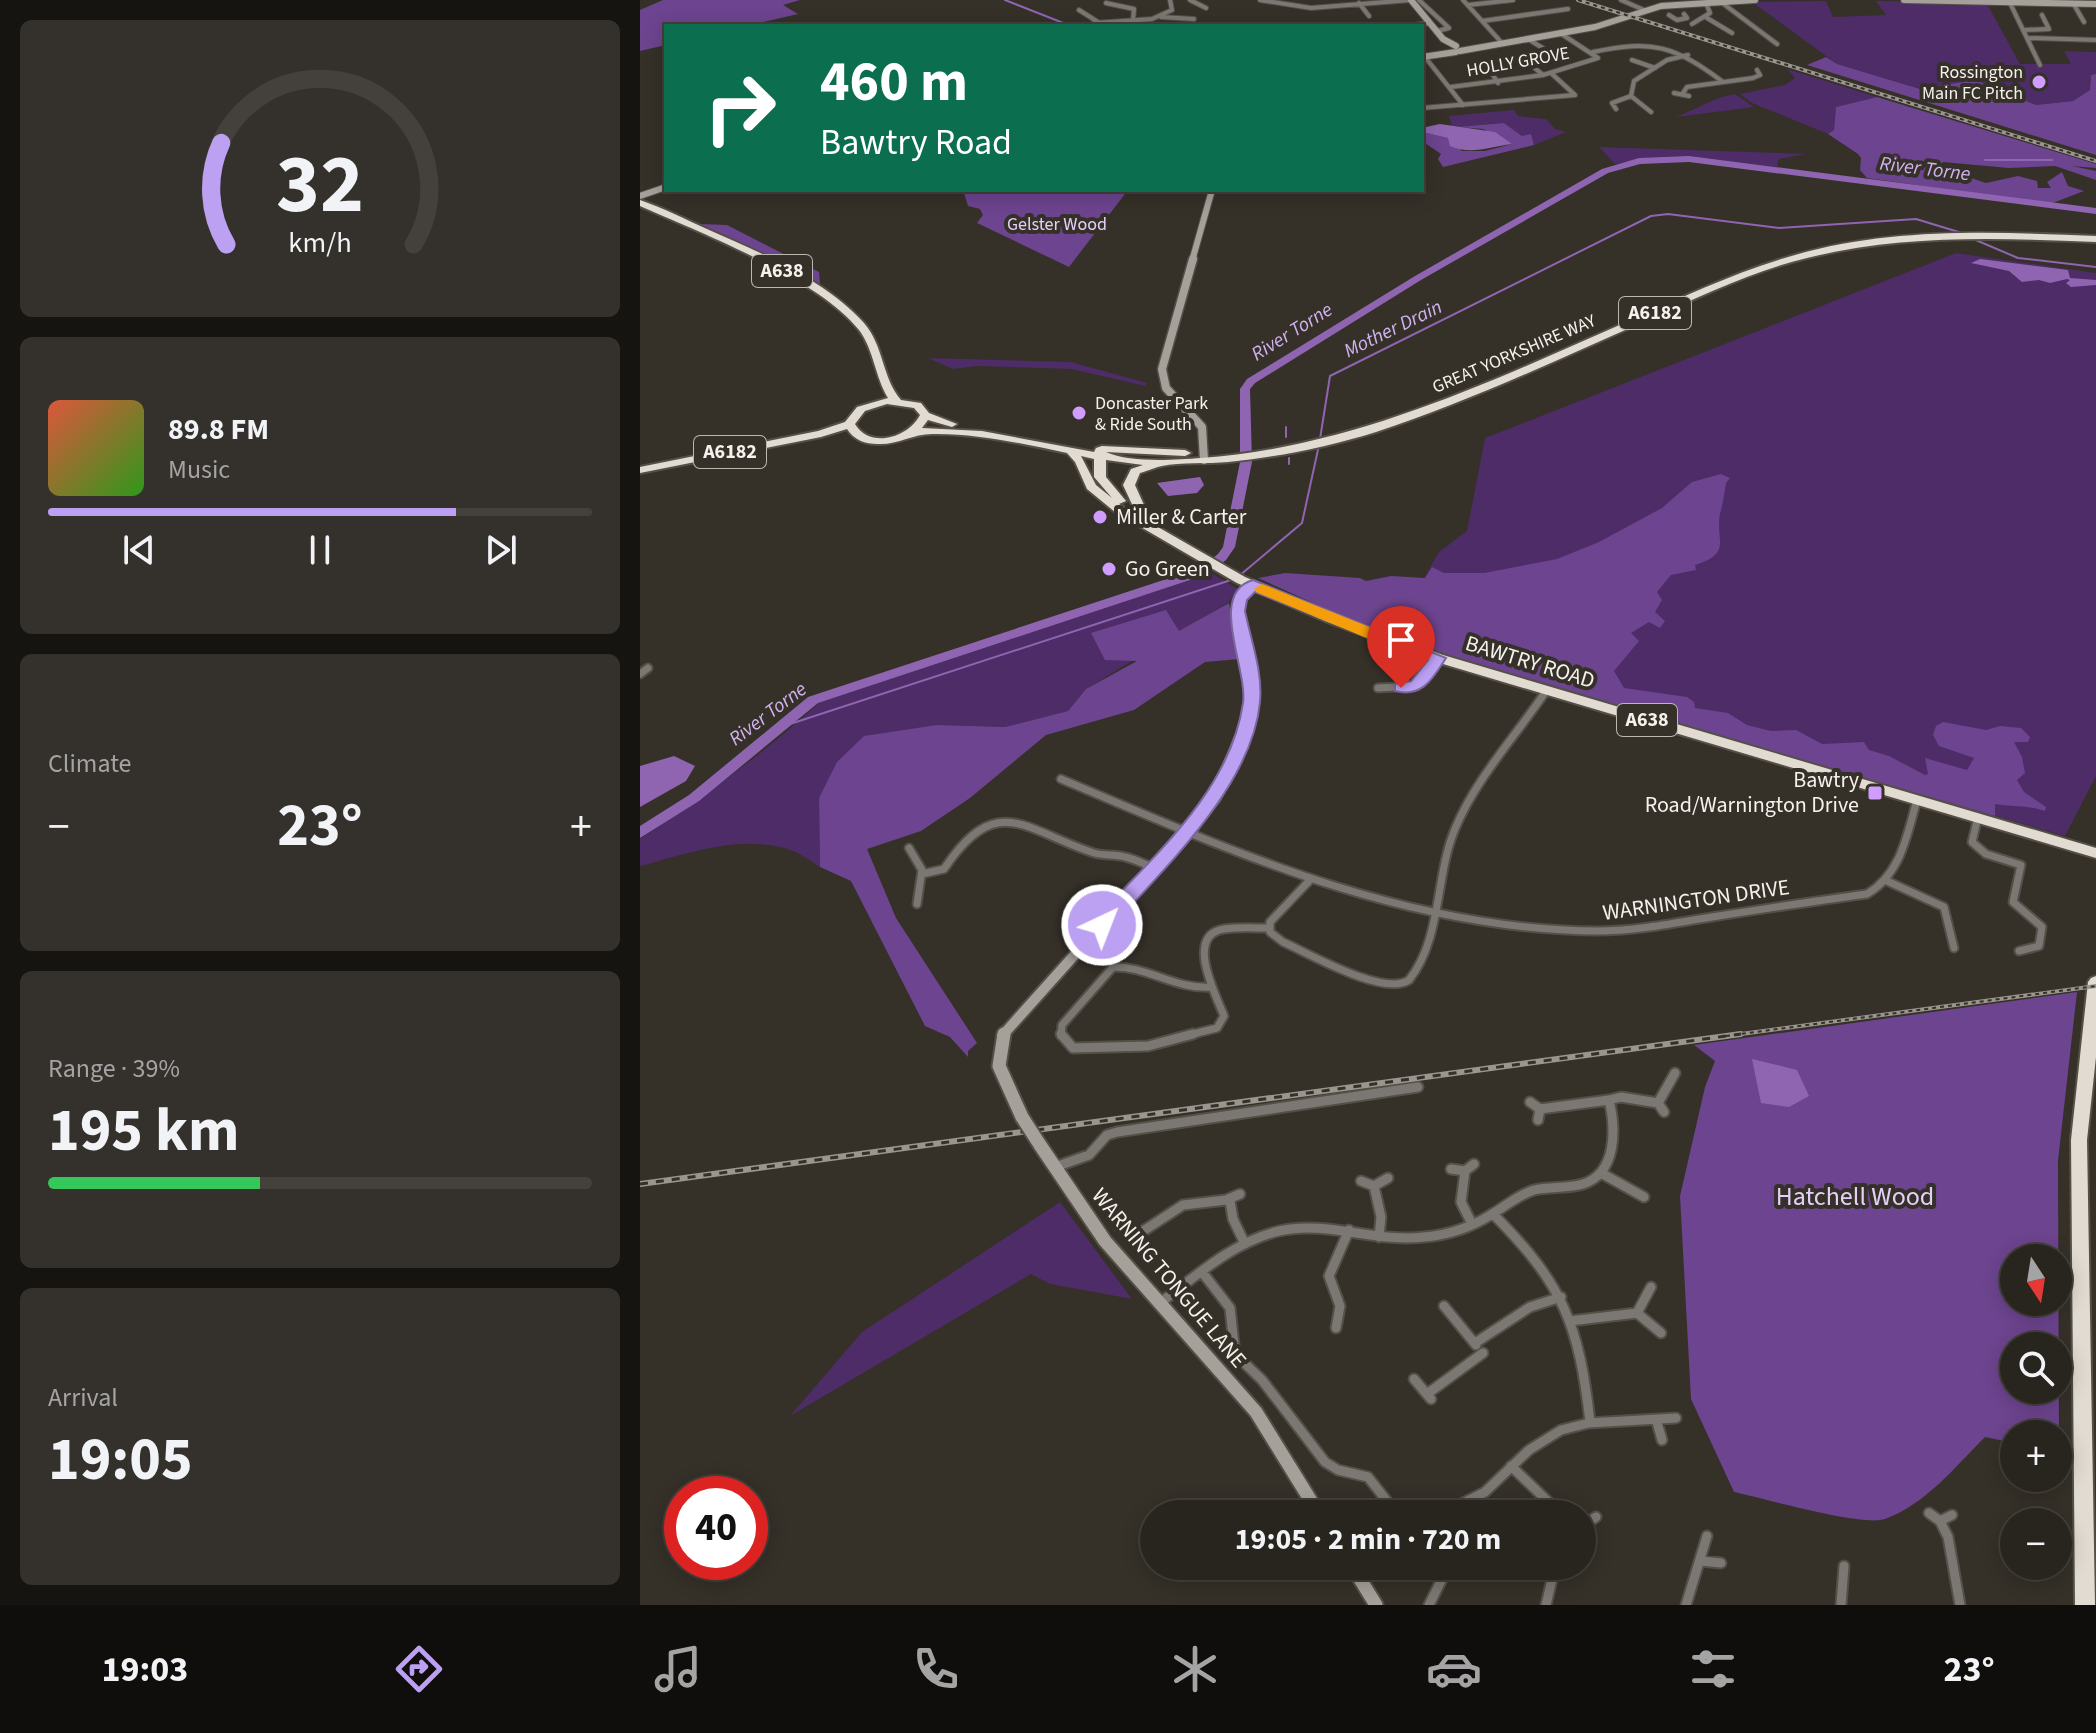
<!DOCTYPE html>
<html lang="en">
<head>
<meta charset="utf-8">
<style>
	:root { --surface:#28241e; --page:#34302b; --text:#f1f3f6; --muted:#a5a4a4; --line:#44413c; --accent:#bca0f2 }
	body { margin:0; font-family:"Source Sans 3",sans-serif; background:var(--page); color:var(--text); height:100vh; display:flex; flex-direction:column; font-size:30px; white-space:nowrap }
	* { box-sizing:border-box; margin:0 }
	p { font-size:26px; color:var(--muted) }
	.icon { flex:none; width:44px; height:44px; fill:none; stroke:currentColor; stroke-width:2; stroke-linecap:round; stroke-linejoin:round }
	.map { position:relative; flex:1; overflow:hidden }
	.panel { display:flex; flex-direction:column; gap:20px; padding:20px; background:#161410; width:640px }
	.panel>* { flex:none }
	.banner { position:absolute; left:24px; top:24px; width:760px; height:168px; border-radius:0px; box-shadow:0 4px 20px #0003,0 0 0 2px var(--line); background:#0b6e4f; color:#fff; overflow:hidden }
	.needle { width:52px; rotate:168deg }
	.buttons { position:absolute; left:1360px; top:1244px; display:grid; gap:16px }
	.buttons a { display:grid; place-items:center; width:72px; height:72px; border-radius:50%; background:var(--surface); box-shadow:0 4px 20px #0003,0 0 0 2px var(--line); font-size:40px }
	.speed { position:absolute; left:24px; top:1476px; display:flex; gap:16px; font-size:40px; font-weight:700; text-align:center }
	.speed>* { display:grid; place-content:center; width:104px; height:104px; border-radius:50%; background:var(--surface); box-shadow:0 4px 20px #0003,0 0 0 2px var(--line); line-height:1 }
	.speed .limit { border:12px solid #d22; background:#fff; color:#111 }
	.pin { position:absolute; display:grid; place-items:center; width:68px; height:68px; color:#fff; margin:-82px -34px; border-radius:50% 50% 50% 0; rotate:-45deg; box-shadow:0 0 8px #0007 }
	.pin .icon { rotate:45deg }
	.me { position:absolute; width:88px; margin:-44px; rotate:43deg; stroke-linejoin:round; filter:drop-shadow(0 0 6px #0008) }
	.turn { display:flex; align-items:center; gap:28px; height:168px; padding:0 24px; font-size:36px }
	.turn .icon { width:104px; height:104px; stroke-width:2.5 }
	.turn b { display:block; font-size:56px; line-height:68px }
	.big { font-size:60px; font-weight:700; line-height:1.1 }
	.panel .widget { flex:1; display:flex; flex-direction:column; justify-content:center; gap:12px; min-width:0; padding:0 28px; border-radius:12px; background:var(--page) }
	.panel .dial { align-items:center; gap:0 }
	.dial svg { height:208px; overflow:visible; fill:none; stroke:var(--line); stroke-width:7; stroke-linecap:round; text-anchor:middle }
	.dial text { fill:var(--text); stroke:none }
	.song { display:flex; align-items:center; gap:24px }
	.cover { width:96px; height:96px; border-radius:12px; background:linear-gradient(135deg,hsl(10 70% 55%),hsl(110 70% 35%)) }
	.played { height:8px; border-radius:4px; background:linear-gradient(90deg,var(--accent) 75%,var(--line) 75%) }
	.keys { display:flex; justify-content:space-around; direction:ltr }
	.heat { display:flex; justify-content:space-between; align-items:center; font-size:44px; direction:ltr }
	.charge { height:12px; border-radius:6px; background:linear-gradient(90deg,#34c759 39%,var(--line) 0) }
	.trip { position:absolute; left:500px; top:1500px; width:456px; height:80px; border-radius:40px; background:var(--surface); box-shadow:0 4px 20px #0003,0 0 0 2px var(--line); font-weight:700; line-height:80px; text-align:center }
	.tabs { display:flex; height:128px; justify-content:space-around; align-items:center; background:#100e0c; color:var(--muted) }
	.tabs .icon { width:56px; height:56px }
	.tabs .on { color:var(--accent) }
	.tabs b { font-size:36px; color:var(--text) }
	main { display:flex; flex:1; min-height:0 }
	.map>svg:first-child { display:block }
</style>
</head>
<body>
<main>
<section class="panel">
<div class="widget dial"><svg viewBox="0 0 100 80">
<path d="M14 69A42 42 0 1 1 86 69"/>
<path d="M14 69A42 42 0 0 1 12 30" stroke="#bca0f2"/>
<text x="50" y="56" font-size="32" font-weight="700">32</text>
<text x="50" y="72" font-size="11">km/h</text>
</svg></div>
<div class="widget">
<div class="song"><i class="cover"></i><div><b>89.8 FM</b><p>Music</p></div></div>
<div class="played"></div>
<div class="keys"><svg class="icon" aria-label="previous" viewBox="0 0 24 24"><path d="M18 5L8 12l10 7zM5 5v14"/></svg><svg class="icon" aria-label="pause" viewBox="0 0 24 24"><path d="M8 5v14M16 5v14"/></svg><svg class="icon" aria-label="next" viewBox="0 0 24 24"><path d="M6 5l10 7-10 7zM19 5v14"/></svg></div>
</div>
<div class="widget"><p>Climate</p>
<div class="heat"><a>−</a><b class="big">23°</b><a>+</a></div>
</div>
<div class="widget"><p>Range · 39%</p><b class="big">195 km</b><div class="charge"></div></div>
<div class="widget"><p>Arrival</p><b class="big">19:05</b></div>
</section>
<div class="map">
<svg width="1456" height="1605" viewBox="0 0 1456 1605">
	<rect width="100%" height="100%" fill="#353028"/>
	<path fill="#4d2c67" d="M1186,1L1193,17L1246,15L1236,1L1346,2L1380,64H1431L1424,51L1456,52V74L1451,75L1450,90L1433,101L1396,105L1340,82L1280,89L1197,64L1112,2Z
		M1147,69L1237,97L1196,107L1194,131L1188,134L1112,103L1100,94L1145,85L1155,78Z
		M1095,94L1114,107L1036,117C1057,109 1074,97 1095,94Z
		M874,110L878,116L906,119L915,129L926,132L894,145L891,135L882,136L864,123L818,127L812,126L809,116Z
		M959,147L1166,154L1139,159L1137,164L1140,171L1044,157L975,164Z
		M1316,253L1456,273V776L1425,836L817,660L739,633L778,589L799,552L827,531L845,438Z
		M288,358L431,362L507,383L505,386L432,369L337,366L313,369Z
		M568,571L598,589L589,602L446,689L428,711L365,727L297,725L179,798L180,867C170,861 159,852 147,849C100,834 46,854 0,866V839C63,797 125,753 181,701Z
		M420,1202L492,1299L410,1284L391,1274L150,1416L222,1332Z"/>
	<path fill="#6d448f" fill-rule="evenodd" d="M23,0H160L143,5L158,14L106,26H26V45L0,51V10Z
		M1186,57L1197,64L1280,89L1329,81L1340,82L1396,105L1433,101L1450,90L1451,75L1456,74V155L1167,65Z
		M1237,97L1456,164V168L1432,166L1456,171V180L1415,166L1369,168L1303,162L1298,167L1346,183L1378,176L1397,181L1398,188H1411L1407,182L1422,172L1428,186L1444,191L1410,204L1227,178L1220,170L1221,158L1218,154L1188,134L1194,130L1196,107Z
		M864,123L882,136L891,134L894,145L803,167L798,159L801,154L782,141V132L808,138L822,151H845L872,144L843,129L818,127Z
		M323,190H488L429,267L337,223L343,215L340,209L328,206Z
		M60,224L87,225L179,272L180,284Z
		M1081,474L1090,478L1086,483C1084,495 1083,503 1080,514C1075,540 1093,553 1055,565L1056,570L1031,575L1017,592L1022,600L1015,612L1025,621L1020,628L1009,622L991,633L999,641L974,671L984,688L1047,697L1054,702L1055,708L1088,713L1107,725L1131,731L1156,730L1182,744L1224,742L1229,750L1249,756L1285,775L1288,774L1285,758L1327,770L1334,758L1299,746L1293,735L1296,726L1303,722L1346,730L1360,726L1381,728L1390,737L1388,742H1374L1382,757L1385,773L1377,780L1384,792L1406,807L1405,811C1387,805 1373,807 1355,804V816L817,660L739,633L618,578L645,573L720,578L726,581L751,576L785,578L792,567L804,573H844L917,559L959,542L1022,508L1052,482Z
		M589,603L599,659L565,662L494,710L406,735L330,798L281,831L227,849L256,918L337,1043L328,1051V1057L310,1037L285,1026L211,881L180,867L179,798L197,762L224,736L297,725L365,727L428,711L446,689L497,661L465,660L451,633L526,610L539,631Z
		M1437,992L1418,1161L1419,1454L1418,1434H1374V1443L1345,1437C1315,1467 1286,1504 1245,1519C1223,1527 1123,1498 1094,1492L1051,1399L1040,1196L1065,1087L1075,1061L1054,1045ZM1374,1258H1418V1302H1374ZM1374,1346H1418V1390H1374Z"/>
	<path fill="#8f65b2" d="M800,124L855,132L872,144C850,147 830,155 810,146L808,138L782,132L786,127Z
		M1340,259L1428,270L1430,278L1456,280V285L1431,287L1426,283L1430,280L1427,279L1410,283L1399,280L1382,282L1369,271L1331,263Z
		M560,477L564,485L557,493L528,496L517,483Z
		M34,756L55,766L46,781L0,807V766Z
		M1112,1059L1157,1070L1169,1096L1149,1107L1121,1103Z"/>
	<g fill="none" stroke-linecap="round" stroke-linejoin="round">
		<path stroke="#8f65b2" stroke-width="2" d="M365,0L431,26
			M1345,160H1412
			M1331,238L1378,258L1456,267
			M646,427V437
			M680,439L690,376L1011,216L1028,214L1139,228L1276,219L1322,233
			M649,458V464
			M599,576L662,523L679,445
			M147,725L594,579"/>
		<path fill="#8f65b2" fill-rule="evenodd" d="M1049,156L1456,208V214L1049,162L1000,164L968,173L781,280L615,383L610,389L612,462L595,547L586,560L568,574L178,703L59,801L0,838V826L49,795L168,697L560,568L578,554L583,547L600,462V389L607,379L775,276L962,169L999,158Z"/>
		<defs>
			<path id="street-far2" d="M550,0L566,8
				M620,0L671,8L771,0
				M779,0L809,28L797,31
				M823,0L862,43
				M981,0L1004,10
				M1369,1L1400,65
				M1081,2L1137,44
				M466,3L494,9L493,20
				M719,3L729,16
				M1433,3L1444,22
				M828,5L873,0
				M439,10L458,22
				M1029,15L1037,20L1047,18L1044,14
				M521,17L554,19
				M1067,18L1092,33
				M842,21L928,9
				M454,23L512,19L532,10L530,0
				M1052,24L1070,13L1066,3
				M767,26L790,23
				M1384,30L1409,29L1402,15
				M1388,38L1456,40
				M888,39L906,50L903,52
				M953,52C1012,39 1035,46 1083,82
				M785,57L823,105
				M992,60L1015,68
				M898,62L890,64L903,75
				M849,69L858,83
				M811,87L903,75L958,58L920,33
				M1034,93L1049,96
				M1043,93L1047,87L1113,78L1120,75L1117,70
				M782,108L935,95L911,73
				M976,109L972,103L991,96
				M1011,112L991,96L994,81L1027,60L1048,55"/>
			<path id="street-far1" d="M0,674L8,668
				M738,688L776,686L798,658
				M421,779C593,852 767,930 958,931C996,931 1034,923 1072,917C1123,909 1175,901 1227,894C1261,874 1267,835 1277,800
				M1338,817L1332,842L1346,854L1381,865L1373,902L1402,927L1399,946L1379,951
				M269,848L282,870L277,904
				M282,874L304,869C357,790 384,830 454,853C464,856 475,854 485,857C495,859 504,864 514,868
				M669,881L630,922V932L643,942C670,954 744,997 769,980C802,939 795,876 815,829C836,778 876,736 906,691
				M1247,881L1304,907L1314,948
				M421,1036L422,1025L473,967C508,966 535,990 572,987
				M545,1036L577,1028L584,1016C576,995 544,935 584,929C598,927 614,928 628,928"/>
			<path id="street" d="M421,1034L433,1048L508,1046L553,1034
				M890,1102L900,1109L898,1120
				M900,1109L969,1100
				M1024,1112L1018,1103L1035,1073
				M415,1167L449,1155L467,1135L477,1132L778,1087
				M811,1169L825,1171L834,1164
				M825,1171L821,1202L832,1224
				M961,1173L1004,1197
				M721,1181L734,1186L748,1178
				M734,1186L741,1217L739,1237
				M590,1201L593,1219L605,1244
				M853,1214C923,1284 939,1324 950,1422
				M479,1226L493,1235L499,1246
				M494,1237L543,1205L586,1200L600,1194
				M562,1272L590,1308L595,1354L622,1380L685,1462L698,1470L728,1477L757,1514
				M520,1303C556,1276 593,1242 639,1231C687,1220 735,1243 784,1237C808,1235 832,1227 852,1214C866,1206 878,1195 894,1190C910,1186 927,1189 943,1184C977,1173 976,1129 969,1100L981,1097L1018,1103
				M804,1306L836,1345
				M997,1313L1011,1287
				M930,1321L997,1313L1021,1333
				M696,1328L700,1306L689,1276L709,1230
				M835,1343L890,1307L921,1297
				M774,1379L791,1399
				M787,1394L843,1353
				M1017,1422L1022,1440
				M871,1466L921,1514
				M1289,1513L1300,1521L1312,1515
				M801,1514L845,1492L889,1450L921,1430L949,1423L1036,1418
				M1300,1521L1308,1537L1320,1605
				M942,1527L956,1517
				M1061,1561L1081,1563
				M789,1605L804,1575V1566
				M906,1605L915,1566
				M1046,1605L1067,1536
				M1201,1605L1204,1566"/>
			<path id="secondary-far3" d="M771,0L803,39L816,46
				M1264,0L1456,4
				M820,51L955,27L1021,6L1115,0
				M782,57L816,52
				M0,196L26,187
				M552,261L572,190"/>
			<path id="secondary-far2" d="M553,259L522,369L526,388L562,427L564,460
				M599,598L613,585"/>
			<path id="secondary-far1" d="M362,1036L575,798L609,718L612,680L597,611L601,596"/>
			<path id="secondary" d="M364,1034L359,1066L382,1117
				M400,1145L465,1241L616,1412L679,1514
				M712,1566L736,1605"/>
			<path id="highway" d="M0,200C23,208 45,219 67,229C121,253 184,279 224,323C244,346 242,378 261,400L281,403L289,413L317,424L312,427L288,420L282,428L342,431L454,452L456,448L462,446L545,450L551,453L545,456L466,452C489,463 534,460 561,458C715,447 852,381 991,320C1045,296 1098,271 1155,255C1253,227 1356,232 1456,236V242C1359,238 1262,234 1167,258C1113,271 1061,296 1010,319C919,359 830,401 736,432C688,447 638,457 588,462C568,464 540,462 522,466C516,467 507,471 500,473L495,485L509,516L504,519L605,577L693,615L803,655L1456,848V858L793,661L685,621L597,583L475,512L447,489L435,462L427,453C383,444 337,433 292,434C273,434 257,445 238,444C225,444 214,440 207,429L181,437L0,473V467L178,431L205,422L217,407L248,398C235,377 234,350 219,330C178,278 61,233 0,206ZM247,404L274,408L280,415C268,438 230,449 215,424L225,411ZM441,456L454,459V477L472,498L456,485ZM466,460L503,465L491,469L483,485L497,515L479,504L486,501L466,477Z
				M1456,976V1057L1447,1140L1455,1605H1435L1431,1140L1448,982L1451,978Z"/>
		</defs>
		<use href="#street-far2" stroke="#544f47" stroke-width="6"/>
		<use href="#street-far1" stroke="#544f47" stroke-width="11"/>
		<use href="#street" stroke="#544f47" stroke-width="13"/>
		<use href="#secondary-far3" stroke="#544f47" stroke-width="8"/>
		<use href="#secondary-far2" stroke="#544f47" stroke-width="11"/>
		<use href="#secondary-far1" stroke="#544f47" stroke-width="14"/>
		<use href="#secondary" stroke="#544f47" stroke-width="17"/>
		<use href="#highway" stroke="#544f47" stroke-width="4"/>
		<use href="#street-far2" stroke="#7b7874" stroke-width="4"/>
		<use href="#street-far1" stroke="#7b7874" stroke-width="7"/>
		<use href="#street" stroke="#7b7874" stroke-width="9"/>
		<use href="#secondary-far3" stroke="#a5a09a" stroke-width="6"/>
		<use href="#secondary-far2" stroke="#a5a09a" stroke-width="8"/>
		<use href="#secondary-far1" stroke="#a5a09a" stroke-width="10"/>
		<use href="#secondary" stroke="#a5a09a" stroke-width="13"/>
		<use href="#highway" fill="#e2dbd1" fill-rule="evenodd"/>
		<defs>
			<path id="rail-far1" d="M938,0L1456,161
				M1086,1036L1456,986"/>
			<path id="rail" d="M0,1184L1101,1034"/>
		</defs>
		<use href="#rail-far1" stroke="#9a958f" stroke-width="4"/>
		<use href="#rail" stroke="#9a958f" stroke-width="6"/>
		<use href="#rail-far1" stroke="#353028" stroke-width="2" stroke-dasharray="4" stroke-linecap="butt"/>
		<use href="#rail" stroke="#353028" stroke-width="3" stroke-dasharray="8" stroke-linecap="butt"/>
		<defs>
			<path id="secondary-bridge" d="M382,1117L400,1145"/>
		</defs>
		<use href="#secondary-bridge" stroke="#544f47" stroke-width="17" stroke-linecap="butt"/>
		<use href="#secondary-bridge" stroke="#a5a09a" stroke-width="13"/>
	</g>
	<path fill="#bca0f2" stroke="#7a689d" stroke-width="2" d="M613,580L806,658C793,678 783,698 755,691V684L771,681L788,660L615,592L607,600L605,611C611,640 623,672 620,702C612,787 523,869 469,930H455L452,925L455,919C512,857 590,792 603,703C608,669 567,593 613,580Z"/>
	<path fill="#f59e0b" d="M622,584L747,634L750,638L747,642H736L616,592L614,589Z"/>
	<g fill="#d09dfe" stroke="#353028" stroke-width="3">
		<circle cx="1399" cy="82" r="8"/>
		<circle cx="439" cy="413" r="8"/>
		<circle cx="460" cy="517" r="8"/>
		<circle cx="469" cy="569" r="8"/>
		<rect x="1227" y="785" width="16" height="16" rx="4"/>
	</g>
	<g text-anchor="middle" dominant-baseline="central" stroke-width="8" stroke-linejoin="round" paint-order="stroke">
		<g font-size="18" fill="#f5f1ec" stroke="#353028">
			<text transform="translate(878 62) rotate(-10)">HOLLY GROVE</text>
			<text transform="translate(874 354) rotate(-23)">GREAT YORKSHIRE WAY</text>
		</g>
		<g font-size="18" fill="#f5f1ec" stroke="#353028" text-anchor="end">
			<text x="1383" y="72">Rossington<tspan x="1383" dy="21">Main FC Pitch</tspan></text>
			<text x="455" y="403" text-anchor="start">Doncaster Park<tspan x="455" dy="21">&amp; Ride South</tspan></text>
		</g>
		<g font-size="18" fill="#e4cff9" stroke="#353028">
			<text x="417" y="224">Gelster Wood</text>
		</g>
		<g font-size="20" font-style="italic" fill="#d2b3f1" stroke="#353028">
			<text transform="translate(1285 169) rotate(7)">River Torne</text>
			<text transform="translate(753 329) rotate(-26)">Mother Drain</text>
			<text transform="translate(652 332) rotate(-32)">River Torne</text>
			<text transform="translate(128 714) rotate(-37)">River Torne</text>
		</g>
		<g fill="#353028" stroke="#bbb7b1" stroke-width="2">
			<rect x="112" y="255" width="60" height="32" rx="6"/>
			<rect x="979" y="297" width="72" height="32" rx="6"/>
			<rect x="54" y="436" width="72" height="32" rx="6"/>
			<rect x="977" y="704" width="60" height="32" rx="6"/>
		</g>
		<g font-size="20" font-weight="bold" fill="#f5f1ec">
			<text x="142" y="271">A638</text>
			<text x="1015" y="313">A6182</text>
			<text x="90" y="452">A6182</text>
			<text x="1007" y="720">A638</text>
		</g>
		<g font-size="22" fill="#f5f1ec" stroke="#353028" text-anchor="start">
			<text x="476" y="517">Miller &amp; Carter</text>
			<text x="485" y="569">Go Green</text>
			<text x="1219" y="780" text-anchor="end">Bawtry<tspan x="1219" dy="25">Road/Warnington Drive</tspan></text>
		</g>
		<g font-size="22" fill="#f5f1ec" stroke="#353028">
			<text transform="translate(890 662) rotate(17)">BAWTRY ROAD</text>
			<text transform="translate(1056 900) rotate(-8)">WARNINGTON DRIVE</text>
			<text transform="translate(529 1278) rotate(50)">WARNING TONGUE LANE</text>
		</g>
		<g font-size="26" fill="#e4cff9" stroke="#353028">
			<text x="1215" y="1196">Hatchell Wood</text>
		</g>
	</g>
</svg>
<div class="buttons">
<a><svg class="needle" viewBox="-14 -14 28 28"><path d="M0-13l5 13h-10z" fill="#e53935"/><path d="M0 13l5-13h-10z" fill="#a5a4a4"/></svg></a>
<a><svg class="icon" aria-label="search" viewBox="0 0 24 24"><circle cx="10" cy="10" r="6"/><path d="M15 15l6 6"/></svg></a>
<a>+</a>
<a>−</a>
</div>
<div class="speed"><div class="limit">40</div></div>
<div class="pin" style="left:761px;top:688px;background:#d93025"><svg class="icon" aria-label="arrive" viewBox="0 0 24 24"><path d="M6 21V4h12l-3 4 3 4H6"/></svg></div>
<svg class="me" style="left:462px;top:925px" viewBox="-20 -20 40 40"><circle r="17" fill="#bca0f2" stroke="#fff" stroke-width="3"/><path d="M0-11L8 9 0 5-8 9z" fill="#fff"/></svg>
<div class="trip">19:05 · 2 min · 720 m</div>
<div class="banner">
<div class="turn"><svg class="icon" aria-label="right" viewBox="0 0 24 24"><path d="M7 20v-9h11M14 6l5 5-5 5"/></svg><div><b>460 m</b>Bawtry Road</div></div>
</div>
</div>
</main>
<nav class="tabs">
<b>19:03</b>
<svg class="icon on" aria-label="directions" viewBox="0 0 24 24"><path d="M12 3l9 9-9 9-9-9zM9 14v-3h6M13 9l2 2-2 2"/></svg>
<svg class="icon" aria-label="music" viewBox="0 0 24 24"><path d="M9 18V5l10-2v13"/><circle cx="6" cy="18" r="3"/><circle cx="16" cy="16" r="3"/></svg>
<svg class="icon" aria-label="phone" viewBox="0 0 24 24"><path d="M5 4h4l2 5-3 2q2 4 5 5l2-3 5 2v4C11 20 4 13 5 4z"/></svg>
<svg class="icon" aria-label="climate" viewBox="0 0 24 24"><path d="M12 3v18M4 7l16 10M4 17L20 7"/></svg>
<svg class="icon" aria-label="car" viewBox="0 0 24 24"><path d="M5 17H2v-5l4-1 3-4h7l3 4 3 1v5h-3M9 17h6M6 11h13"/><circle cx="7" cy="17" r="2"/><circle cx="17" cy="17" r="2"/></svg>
<svg class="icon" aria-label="filters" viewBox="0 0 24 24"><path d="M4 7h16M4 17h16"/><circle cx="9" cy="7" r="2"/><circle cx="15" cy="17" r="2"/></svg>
<b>23°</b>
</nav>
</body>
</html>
